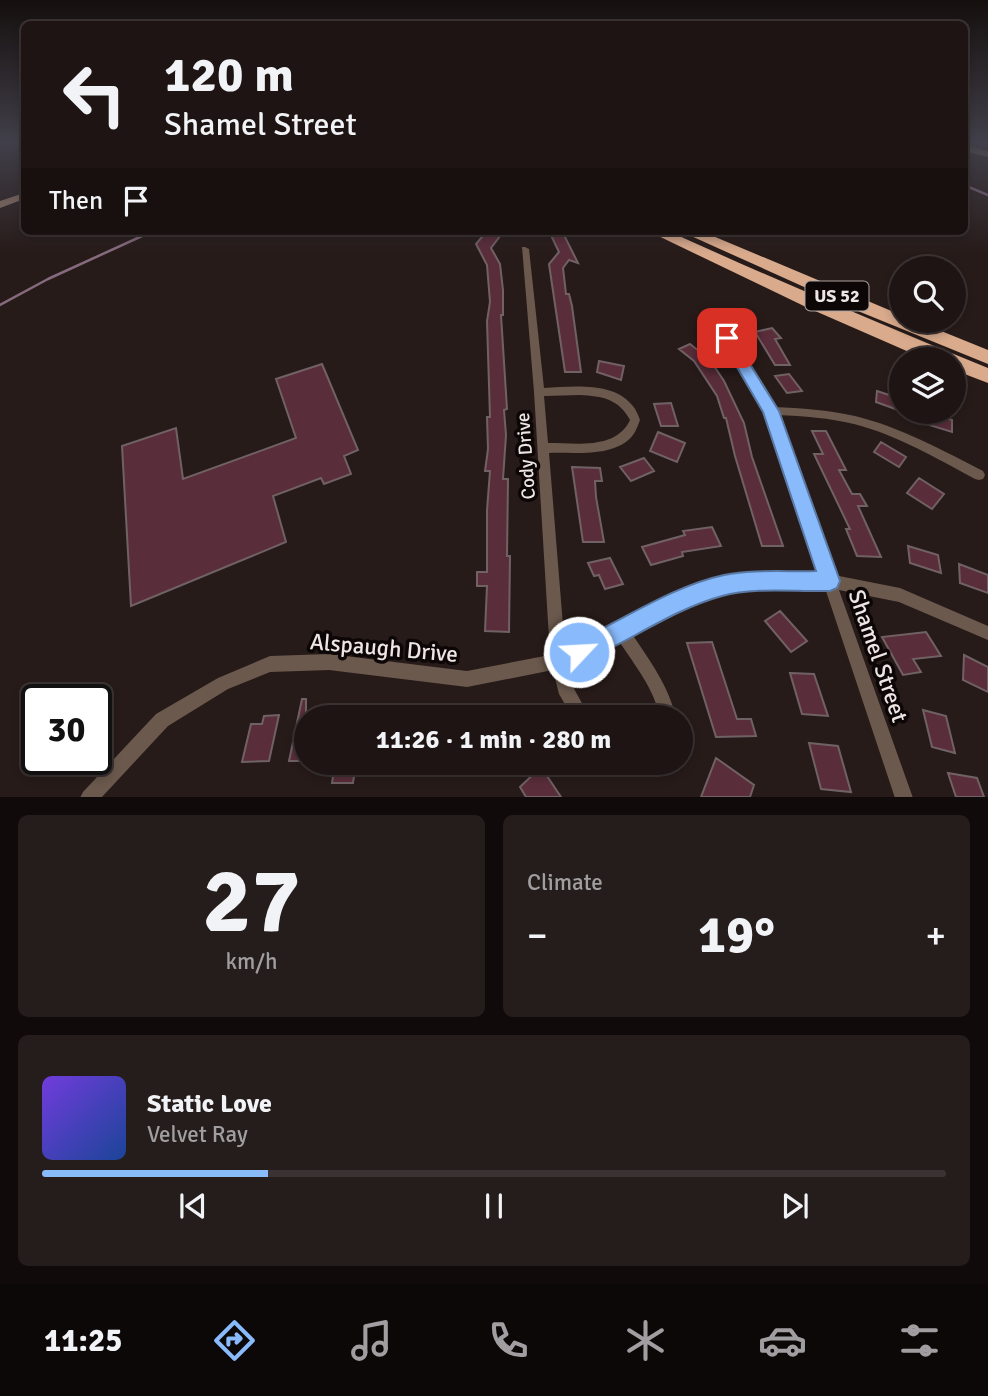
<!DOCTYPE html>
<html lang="en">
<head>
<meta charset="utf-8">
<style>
	:root { --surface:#1d1413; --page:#251d1c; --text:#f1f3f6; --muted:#a09ea0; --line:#3b3333; --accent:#89bafc }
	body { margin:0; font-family:Signika,sans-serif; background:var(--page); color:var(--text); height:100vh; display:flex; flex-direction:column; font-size:26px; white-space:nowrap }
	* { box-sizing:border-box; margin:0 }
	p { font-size:23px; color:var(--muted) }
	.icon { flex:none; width:38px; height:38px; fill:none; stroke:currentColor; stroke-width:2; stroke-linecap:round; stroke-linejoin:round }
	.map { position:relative; height:797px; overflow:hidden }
	.sheet { display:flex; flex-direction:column; gap:18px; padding:18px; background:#100b0a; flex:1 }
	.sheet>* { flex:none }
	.hud { position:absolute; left:21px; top:21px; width:947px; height:214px; border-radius:10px; box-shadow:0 4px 10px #0003,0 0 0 2px var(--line); background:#1d1413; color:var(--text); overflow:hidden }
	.controls { position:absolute; left:889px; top:256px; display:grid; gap:14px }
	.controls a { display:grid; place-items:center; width:77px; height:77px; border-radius:50%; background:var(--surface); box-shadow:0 4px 10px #0003,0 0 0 2px var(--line); font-size:35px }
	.speed { position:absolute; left:21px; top:684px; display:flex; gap:14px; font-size:35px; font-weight:700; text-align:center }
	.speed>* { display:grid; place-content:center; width:91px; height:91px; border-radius:50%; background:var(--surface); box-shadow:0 4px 10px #0003,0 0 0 2px var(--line); line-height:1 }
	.speed .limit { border:4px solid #111; border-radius:10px; background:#fff; color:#111 }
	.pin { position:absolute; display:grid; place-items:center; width:60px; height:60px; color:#fff; margin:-30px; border-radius:14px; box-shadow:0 4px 10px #0006 }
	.me { position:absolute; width:77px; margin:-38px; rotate:65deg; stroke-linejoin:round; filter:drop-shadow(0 0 5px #0008) }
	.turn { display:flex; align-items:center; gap:24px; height:147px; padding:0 28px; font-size:32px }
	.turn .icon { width:91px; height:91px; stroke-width:2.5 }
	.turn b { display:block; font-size:49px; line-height:60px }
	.then { display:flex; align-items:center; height:66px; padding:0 28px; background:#0003; gap:14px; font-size:26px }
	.big { font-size:52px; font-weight:700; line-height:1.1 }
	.sheet .tile { flex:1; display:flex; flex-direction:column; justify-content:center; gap:10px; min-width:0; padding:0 24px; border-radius:10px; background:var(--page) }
	.sheet .dial { align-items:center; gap:0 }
	.dial b { font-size:91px; line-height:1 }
	.song { display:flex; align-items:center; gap:21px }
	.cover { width:84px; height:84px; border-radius:10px; background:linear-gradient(135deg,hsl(260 70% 55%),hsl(220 70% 35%)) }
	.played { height:7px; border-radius:4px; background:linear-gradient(90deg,var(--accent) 25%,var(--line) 25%) }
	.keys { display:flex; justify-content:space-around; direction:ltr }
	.heat { display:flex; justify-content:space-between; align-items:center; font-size:38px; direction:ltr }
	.sheet .tiles { flex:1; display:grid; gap:18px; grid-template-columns:1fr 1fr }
	.tile:last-child { grid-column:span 2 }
	.trip { position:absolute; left:294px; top:705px; width:399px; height:70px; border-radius:35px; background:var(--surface); box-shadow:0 4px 10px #0003,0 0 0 2px var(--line); font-weight:700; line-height:70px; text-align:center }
	.menu { display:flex; height:112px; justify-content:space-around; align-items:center; background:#0c0808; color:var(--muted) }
	.menu .icon { width:49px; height:49px }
	.menu .current { color:var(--accent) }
	.menu b { font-size:32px; color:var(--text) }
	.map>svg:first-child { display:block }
</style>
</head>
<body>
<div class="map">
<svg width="988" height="798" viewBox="0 0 988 798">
	<rect width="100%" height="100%" fill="#271b19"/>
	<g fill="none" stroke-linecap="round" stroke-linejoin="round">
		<path stroke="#866a7e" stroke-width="2.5" d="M964,185L988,195
			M0,305L48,279L153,231"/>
	</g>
	<path fill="#5a2d3b" stroke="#706165" stroke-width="2" d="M487,231H504L491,248L500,264L503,290V315H501L507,409L504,410L506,435L503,479H508L507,556H510L509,632L485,631L487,586H477V572H487V510L490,471H485L488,449L487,417H490L487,321L490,302L487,265L476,244Z
		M549,231L564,235L578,263L569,260L563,268L566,294H569L572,306L581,372H565L549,264L559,252Z
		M772,328L781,338L775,339L790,365H775L755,332Z
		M690,344L710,360L724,381L744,423L752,457L783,546H762L735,456L726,418H724L717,396L694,361L679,349Z
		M599,361L624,366L621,380L597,372Z
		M322,364L358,450L344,456L351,474L324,484L321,478L273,496L286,542L131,606L122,446L176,428L183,479L296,438L276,379Z
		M789,374L802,391L787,393L775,376Z
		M877,391L901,399V411L876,402Z
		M671,403L678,426H661L654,404Z
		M924,411L952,420V432L923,423Z
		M812,431H826L846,470H839L852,494H860L867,506H858L881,557L857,556L846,529H850L814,454H823Z
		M658,432L685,443L677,462L650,451Z
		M881,442L906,457L899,467L874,452Z
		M644,458L654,471L631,481L620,467Z
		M572,467L600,468L602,481H595L596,497L604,542H583Z
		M919,478L944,494L932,509L907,493Z
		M712,527L721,546L682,552L683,556L651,565L642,547L685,535L683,531Z
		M908,546L938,555L941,573L910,563Z
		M610,558L623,584L605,589L599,575L594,576L588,563Z
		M959,564L988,575V593L960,583Z
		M780,611L807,641L791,652L765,621Z
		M926,632L941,656L913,659L921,672L903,675L882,637Z
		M712,642L737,719H751L756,736L716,737L687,643Z
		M964,655L988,667V692L963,680Z
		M790,673L814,674L828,716L802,714Z
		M302,699H306V761H289Z
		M343,708H368L366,718H342Z
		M923,710L946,716L955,753L932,747Z
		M279,715L269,761L242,762L251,724H262L264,716Z
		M809,743L838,746L851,792L821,789Z
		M716,758L754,785L750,797H701Z
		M335,763H356L353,783H332Z
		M541,767L561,797H526L520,787Z
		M948,773L977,778L984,797H956Z"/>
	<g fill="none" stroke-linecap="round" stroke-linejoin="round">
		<path fill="#6b594d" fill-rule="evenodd" d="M522,247H525L529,249L544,388C571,387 612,381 632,405C636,409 638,415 640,420C638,425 636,431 633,435C615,458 575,452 549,453L565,650L617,627L646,609L695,588L741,576L820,575L766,412L722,338L724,336H730L774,407C801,408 828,410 855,416C900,427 942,450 983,471L985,475L983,479L979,480L975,479C936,458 897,435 854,424C829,418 804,416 778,415L834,575L900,588L988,626V640L899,602L839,590L913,798H895L825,588L741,590L696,602L656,619L632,634C650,661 669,686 676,718H660C654,688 635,666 619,641L567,665L572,685L590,718H573L559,694L553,670L467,687L329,670L270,672L228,689L168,726L101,798H80L83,792L156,714L218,678L270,656L329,654L467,671L550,655L534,392ZM580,395C602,396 619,399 630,420C616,450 576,443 548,443L544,396Z
			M613,763H646L644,769C635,773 624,773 615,769Z"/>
		<path fill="#977a67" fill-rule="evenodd" d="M964,145L988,151V157L964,151Z
			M24,193V199L0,208V201Z"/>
		<path fill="#d9aa8c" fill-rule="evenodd" d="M648,231H668C774,279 882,325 988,368V383L954,370V359H925L806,307Z
			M680,231H701L901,315V320H914L988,350V364L853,309Z"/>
	</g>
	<linearGradient id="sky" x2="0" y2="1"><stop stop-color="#150f0e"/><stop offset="0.56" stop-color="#413f49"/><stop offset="1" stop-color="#413f49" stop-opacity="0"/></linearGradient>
	<rect width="988" height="254" fill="url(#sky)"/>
	<path fill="#89bafc" stroke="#5979a4" stroke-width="2" d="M727,334L732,335L779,411L840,581L837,588L830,591C795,592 755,587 722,596C671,610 628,643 579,663L571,660L568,652L571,644C620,622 672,586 724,575C754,569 786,572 816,571L763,412L720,338Z"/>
	<g text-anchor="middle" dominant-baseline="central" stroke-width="7" stroke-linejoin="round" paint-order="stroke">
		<rect fill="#0c0706" stroke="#aaa3a1" stroke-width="2" x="805.5" y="281.5" width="63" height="29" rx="5"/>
		<g font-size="18" font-weight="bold" fill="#eee6e4">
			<text x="837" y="296">US 52</text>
		</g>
		<g font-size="19" fill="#eee6e4" stroke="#0c0706">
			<text transform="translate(526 456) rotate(-94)">Cody Drive</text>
		</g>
		<g font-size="23" fill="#eee6e4" stroke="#0c0706">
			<text transform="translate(384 648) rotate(5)">Alspaugh Drive</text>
			<text transform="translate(878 656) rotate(71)">Shamel Street</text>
		</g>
	</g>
</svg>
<div class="controls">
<a><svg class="icon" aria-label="search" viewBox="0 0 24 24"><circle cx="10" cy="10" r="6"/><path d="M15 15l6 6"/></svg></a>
<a><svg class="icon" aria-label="layers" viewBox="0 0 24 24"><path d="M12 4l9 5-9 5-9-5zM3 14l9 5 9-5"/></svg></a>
</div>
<div class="speed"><div class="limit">30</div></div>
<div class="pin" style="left:727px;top:338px;background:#d93025"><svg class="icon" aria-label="arrive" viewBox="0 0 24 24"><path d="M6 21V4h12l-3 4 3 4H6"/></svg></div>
<svg class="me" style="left:579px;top:652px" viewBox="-20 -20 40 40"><circle r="17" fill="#89bafc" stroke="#fff" stroke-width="3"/><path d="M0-11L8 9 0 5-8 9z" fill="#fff"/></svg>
<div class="trip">11:26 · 1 min · 280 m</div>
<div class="hud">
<div class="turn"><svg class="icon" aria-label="left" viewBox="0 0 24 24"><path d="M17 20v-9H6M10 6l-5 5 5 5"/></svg><div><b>120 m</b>Shamel Street</div></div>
<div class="then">Then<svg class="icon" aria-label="arrive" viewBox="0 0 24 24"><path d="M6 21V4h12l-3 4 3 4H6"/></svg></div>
</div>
</div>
<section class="sheet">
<div class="tiles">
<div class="tile dial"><b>27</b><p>km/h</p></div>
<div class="tile"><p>Climate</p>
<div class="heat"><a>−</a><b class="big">19°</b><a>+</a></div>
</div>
<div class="tile">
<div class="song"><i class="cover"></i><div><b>Static Love</b><p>Velvet Ray</p></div></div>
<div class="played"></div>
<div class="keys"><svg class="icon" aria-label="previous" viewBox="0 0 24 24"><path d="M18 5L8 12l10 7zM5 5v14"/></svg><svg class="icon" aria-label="pause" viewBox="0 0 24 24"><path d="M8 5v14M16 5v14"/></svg><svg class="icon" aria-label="next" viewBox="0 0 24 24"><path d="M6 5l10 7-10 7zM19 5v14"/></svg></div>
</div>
</div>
</section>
<nav class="menu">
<b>11:25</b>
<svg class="icon current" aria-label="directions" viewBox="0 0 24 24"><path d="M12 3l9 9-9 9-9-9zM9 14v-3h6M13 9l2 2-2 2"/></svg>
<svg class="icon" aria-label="music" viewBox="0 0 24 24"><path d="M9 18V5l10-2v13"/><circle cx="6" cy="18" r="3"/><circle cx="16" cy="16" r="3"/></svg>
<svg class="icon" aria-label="phone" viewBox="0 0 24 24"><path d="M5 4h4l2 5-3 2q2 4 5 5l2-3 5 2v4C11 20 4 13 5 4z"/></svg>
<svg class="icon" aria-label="climate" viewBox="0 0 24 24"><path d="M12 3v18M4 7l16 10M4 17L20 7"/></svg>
<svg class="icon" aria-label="car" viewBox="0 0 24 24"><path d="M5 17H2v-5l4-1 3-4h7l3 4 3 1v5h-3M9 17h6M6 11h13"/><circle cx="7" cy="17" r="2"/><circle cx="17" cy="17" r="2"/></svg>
<svg class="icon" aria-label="filters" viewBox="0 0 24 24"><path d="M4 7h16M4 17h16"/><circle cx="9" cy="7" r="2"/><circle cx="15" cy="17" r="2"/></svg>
</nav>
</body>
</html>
